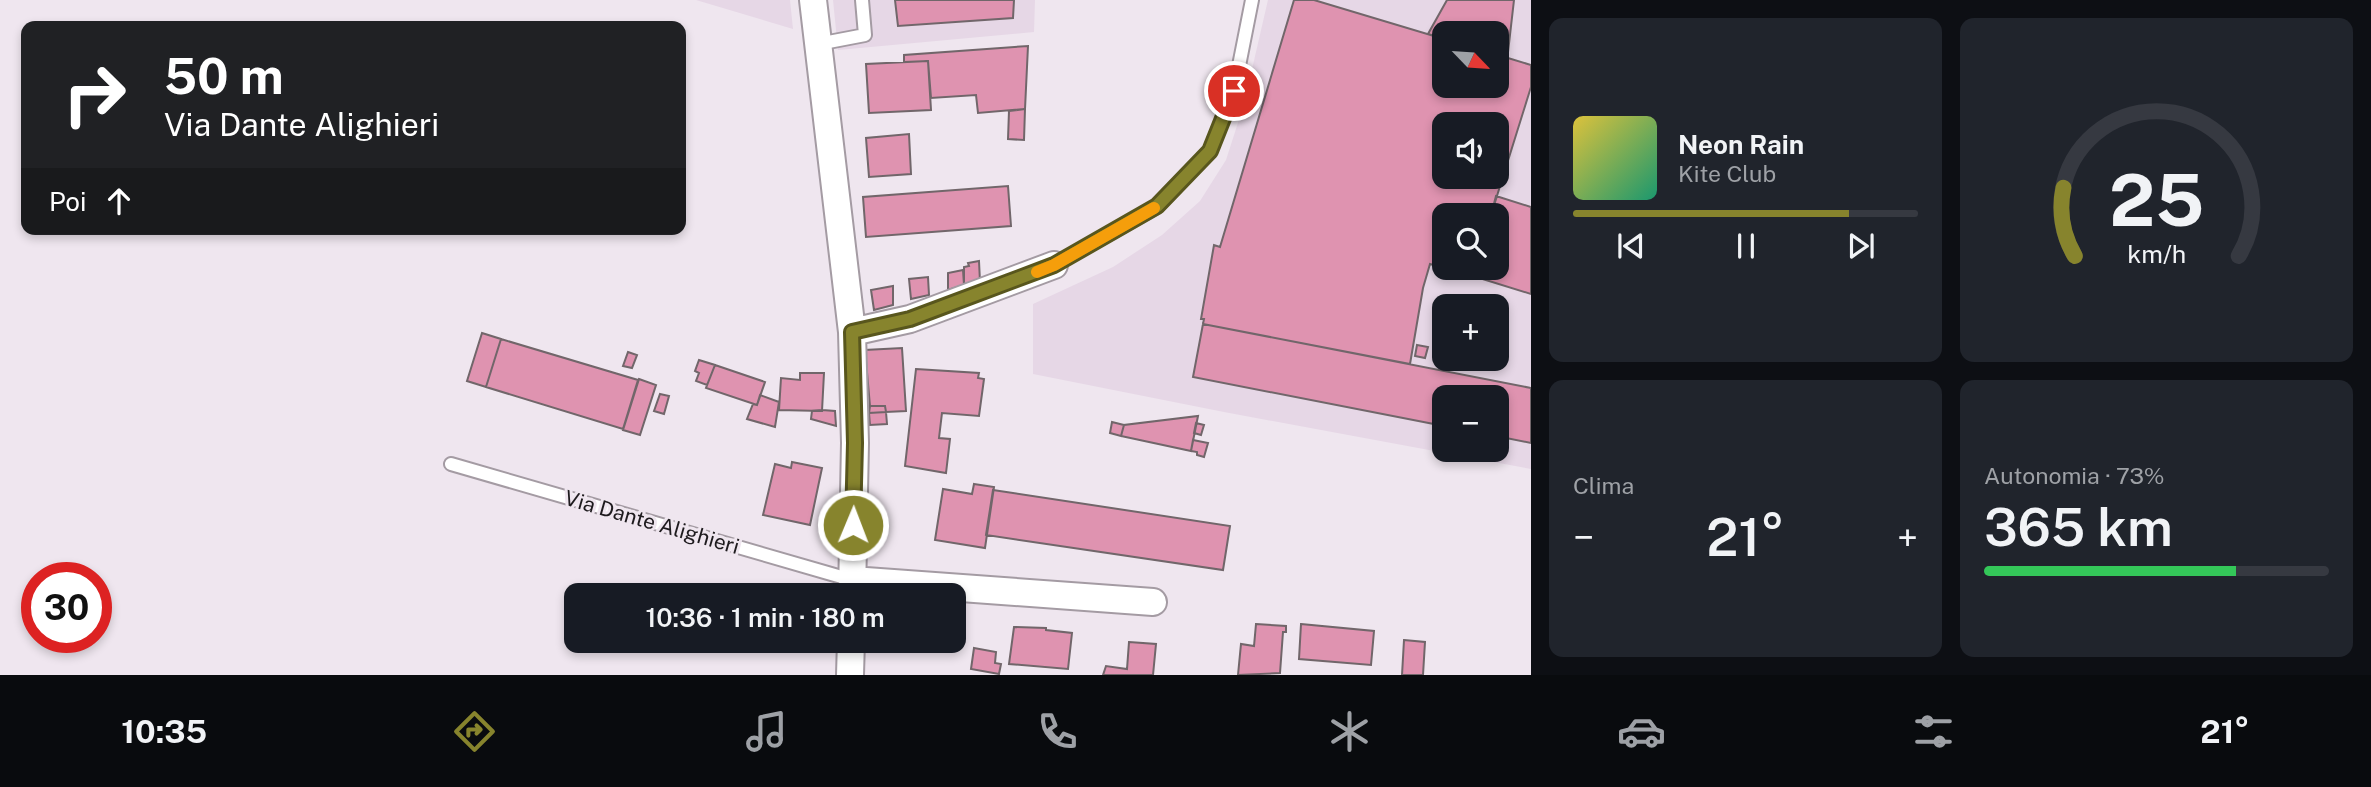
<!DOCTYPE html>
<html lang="it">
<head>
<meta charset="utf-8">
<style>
	:root { --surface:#171b24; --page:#20242c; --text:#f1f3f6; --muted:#9ea1a6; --line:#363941; --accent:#87842d }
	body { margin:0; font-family:"Public Sans",sans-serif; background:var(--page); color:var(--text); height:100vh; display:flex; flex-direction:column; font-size:26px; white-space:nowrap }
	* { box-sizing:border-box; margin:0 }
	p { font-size:23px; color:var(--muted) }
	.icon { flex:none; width:38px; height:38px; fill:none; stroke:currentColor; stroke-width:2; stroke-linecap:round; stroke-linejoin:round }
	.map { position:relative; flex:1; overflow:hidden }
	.details { display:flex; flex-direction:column; gap:18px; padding:18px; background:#0d0f14; width:840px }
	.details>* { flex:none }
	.hud { position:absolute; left:21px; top:21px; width:665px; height:214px; border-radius:14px; box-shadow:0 4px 10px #0003; background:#202124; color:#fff; overflow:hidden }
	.needle { width:46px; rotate:115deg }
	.controls { position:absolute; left:1432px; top:21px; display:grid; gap:14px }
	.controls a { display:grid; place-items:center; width:77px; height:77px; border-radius:14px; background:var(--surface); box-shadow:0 4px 10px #0003; font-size:35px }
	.speed { position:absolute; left:21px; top:562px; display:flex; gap:14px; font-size:35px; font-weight:700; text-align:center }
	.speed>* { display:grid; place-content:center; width:91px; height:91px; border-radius:50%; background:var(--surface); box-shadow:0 4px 10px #0003; line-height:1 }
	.speed .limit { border:10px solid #d22; background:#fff; color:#111 }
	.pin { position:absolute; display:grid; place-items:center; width:60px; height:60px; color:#fff; margin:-30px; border:4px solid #fff; border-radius:50%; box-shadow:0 2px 7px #0007 }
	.me { position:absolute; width:77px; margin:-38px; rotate:1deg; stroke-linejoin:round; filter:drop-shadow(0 0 5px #0008) }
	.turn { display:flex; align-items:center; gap:24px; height:147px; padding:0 28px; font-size:32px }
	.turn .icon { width:91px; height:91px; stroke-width:2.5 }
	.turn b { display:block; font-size:49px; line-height:60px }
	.then { display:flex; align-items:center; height:66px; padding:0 28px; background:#0003; gap:14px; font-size:26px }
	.big { font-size:52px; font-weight:600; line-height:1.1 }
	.details .widget { flex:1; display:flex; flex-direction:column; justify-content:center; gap:10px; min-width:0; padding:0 24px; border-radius:14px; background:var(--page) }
	.details .dial { align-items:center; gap:0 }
	.dial svg { height:182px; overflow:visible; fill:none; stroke:var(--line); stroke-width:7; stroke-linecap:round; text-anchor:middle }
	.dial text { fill:var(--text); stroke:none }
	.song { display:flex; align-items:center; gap:21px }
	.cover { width:84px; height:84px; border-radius:10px; background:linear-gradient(135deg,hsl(50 70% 55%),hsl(160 70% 35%)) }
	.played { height:7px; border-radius:4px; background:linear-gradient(90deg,var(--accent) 80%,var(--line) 80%) }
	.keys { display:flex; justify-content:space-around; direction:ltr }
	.heat { display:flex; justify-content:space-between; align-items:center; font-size:38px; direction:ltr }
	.charge { height:10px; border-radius:5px; background:linear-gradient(90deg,#34c759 73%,var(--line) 0) }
	.details .tiles { flex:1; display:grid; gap:18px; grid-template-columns:repeat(2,1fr) }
	.trip { position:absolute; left:564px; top:583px; width:402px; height:70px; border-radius:14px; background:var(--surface); box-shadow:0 4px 10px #0003; font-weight:600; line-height:70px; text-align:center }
	.tabs { display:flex; height:112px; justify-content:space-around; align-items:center; background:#090b0e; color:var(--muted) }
	.tabs .icon { width:49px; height:49px }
	.tabs .selected { color:var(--accent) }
	.tabs b { font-size:32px; color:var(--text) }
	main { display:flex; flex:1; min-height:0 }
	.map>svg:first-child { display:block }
</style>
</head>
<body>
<main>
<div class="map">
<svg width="1531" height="675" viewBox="0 0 1531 675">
	<rect width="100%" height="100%" fill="#efe6ef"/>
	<path fill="#e6d7e6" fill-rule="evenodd" d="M696,0H790L793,29Z
		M833,0H1035L1034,32L838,50Z
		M1268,0H1531V469L1224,412L1033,374V304L1113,267L1162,235L1200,201L1226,160L1244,104ZM1444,33H1496V86H1444ZM1444,124H1496V177H1444ZM1444,215H1496V268H1444ZM1444,306H1496V359H1444ZM1444,397H1496V450H1444Z"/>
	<path fill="#df93b0" stroke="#71666a" stroke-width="2" fill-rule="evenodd" d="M895,0H1014L1013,18L898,26Z
		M1294,0H1314L1444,39V86H1496V57L1507,61L1508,58L1531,65V87L1491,215H1444V268H1475L1473,276L1430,264L1423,288L1410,364L1203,324L1204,319H1201L1214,245L1220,247ZM1444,124H1496V177H1444Z
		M1447,0H1514L1507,61L1496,57V33H1444V39L1428,34Z
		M1028,46L1025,109L978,113L976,95L931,98L928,61L904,62V55Z
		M928,61L931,110L869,113L866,64Z
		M1025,109L1024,140L1008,139L1009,111Z
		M909,134L911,174L869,177L866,138Z
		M1008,186L1011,226L866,237L863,197Z
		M1496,196L1531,207V294L1473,276L1475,268H1496V215H1491Z
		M979,261L980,282L964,285V267L969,266L968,263Z
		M963,270L964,285L948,290V273Z
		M928,277L929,295L911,299L909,279Z
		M893,286V305L874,310L871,290Z
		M1203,324L1531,388V443L1496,436V397H1444V426L1193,377Z
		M482,333L501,339L486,387L467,381Z
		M501,339L638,380L623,429L486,387Z
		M1417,345L1428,347L1425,358L1415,356Z
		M902,348L906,411L886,412L885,406H870L865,350Z
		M628,352L637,355L632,368L623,366Z
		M699,360L715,365L707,385L696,381L699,373L695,371Z
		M715,365L765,382L757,405L706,388Z
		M916,369L979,373L978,378L984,379L979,416L942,413L939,438L950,439L946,473L905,466Z
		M800,373H824L822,411L779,410L781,378L800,380Z
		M639,379L656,385L640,435L623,430Z
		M660,394L669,396L664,414L654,411Z
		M760,395L779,402L775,427L747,419L753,404L757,405Z
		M870,406H885L886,412L869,413Z
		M822,410L835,411L836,426L811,419L812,411Z
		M886,412L887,424L870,425L869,413Z
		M1198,416L1191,451L1121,436L1124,425Z
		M1112,422L1124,425L1121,436L1110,433Z
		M1196,423L1204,425L1201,435L1194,433Z
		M1193,440L1208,443L1204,457L1197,455V452L1191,451Z
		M792,462L822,468L810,525L763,515L775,464L791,468Z
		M974,484L994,487L985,548L935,540L943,489L972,494Z
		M993,490L1230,526L1223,570L986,535Z
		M1256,624L1286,626V632H1283L1280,673L1238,675L1241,644L1254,646Z
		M1301,624L1374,631L1371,665L1299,659Z
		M1014,627L1046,628V630L1072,633L1068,669L1009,664Z
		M1404,640L1425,642L1423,675H1402Z
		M1129,642L1156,644L1153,675H1103L1106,666L1127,669Z
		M974,648L996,652L995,663L1001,664L999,674L971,669Z"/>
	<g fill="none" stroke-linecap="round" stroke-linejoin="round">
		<defs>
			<path id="lane" d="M818,44L865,35L862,0
				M1054,265L1157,207L1210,151L1234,91L1252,0
				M451,464L852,580"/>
			<path id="street" d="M813,0L852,332L855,443L852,595
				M852,332L910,319L1054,265
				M852,580L1153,602
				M850,675L851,640"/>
		</defs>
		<use href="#lane" stroke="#a49ba3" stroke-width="16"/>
		<use href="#street" stroke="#a49ba3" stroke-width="30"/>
		<use href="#lane" stroke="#fff" stroke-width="12"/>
		<use href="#street" stroke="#fff" stroke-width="26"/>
	</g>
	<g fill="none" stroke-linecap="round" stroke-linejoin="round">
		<defs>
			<path id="route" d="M853,525L855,443L852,332L910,319L1054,265L1157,206L1210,151L1234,91"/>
		</defs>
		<use href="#route" stroke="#58561d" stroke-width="18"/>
		<use href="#route" stroke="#87842d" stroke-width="12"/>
		<path stroke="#f59e0b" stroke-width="12" d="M1037,272L1054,265L1154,208"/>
	</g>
	<g text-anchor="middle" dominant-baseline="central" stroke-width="6" stroke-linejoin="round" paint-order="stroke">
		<g font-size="21" fill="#1e1b1e" stroke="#efe6ef">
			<text transform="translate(652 522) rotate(16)">Via Dante Alighieri</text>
		</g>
	</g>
</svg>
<div class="controls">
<a><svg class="needle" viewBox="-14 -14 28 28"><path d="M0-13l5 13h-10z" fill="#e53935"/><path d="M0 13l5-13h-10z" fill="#9ea1a6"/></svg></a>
<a><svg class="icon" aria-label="sound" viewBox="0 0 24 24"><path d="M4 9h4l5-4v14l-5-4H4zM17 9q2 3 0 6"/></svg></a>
<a><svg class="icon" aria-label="search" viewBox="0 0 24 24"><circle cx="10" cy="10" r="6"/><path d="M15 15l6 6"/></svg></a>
<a>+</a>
<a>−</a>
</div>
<div class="speed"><div class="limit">30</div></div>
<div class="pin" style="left:1234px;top:91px;background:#d93025"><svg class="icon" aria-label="arrive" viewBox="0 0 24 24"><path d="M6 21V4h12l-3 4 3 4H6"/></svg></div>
<svg class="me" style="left:853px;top:525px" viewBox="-20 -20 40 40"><circle r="17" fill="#87842d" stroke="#fff" stroke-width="3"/><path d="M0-11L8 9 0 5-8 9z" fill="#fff"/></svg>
<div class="trip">10:36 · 1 min · 180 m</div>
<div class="hud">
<div class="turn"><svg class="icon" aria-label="right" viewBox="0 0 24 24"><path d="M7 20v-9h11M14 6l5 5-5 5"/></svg><div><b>50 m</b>Via Dante Alighieri</div></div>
<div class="then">Poi<svg class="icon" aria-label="ahead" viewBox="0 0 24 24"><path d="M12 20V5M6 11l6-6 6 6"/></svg></div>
</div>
</div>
<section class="details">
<div class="tiles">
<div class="widget">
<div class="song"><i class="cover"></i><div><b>Neon Rain</b><p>Kite Club</p></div></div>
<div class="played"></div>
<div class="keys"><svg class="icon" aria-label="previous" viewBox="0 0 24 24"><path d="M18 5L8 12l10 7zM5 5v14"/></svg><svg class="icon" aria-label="pause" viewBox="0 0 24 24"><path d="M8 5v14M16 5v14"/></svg><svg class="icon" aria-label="next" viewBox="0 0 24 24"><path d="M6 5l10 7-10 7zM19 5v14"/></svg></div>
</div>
<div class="widget dial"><svg viewBox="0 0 100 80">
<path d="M14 69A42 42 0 1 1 86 69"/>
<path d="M14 69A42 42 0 0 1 9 39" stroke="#87842d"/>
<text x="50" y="56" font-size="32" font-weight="700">25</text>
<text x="50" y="72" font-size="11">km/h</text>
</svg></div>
<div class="widget"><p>Clima</p>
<div class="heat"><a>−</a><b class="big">21°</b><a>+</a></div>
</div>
<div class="widget"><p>Autonomia · 73%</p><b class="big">365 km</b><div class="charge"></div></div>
</div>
</section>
</main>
<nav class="tabs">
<b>10:35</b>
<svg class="icon selected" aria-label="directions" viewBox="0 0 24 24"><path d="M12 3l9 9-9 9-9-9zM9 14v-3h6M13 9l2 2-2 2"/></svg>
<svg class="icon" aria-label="music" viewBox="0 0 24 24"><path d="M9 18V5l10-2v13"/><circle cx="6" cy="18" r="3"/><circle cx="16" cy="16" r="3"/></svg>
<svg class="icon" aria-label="phone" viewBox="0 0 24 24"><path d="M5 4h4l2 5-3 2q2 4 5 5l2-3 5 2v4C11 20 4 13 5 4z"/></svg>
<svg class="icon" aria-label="climate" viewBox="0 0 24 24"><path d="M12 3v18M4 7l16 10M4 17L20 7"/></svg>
<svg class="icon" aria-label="car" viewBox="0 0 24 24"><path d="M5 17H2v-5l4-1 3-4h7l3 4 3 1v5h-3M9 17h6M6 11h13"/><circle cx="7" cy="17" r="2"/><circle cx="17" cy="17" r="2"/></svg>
<svg class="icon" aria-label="filters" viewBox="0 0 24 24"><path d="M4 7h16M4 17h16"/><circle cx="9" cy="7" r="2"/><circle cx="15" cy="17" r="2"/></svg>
<b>21°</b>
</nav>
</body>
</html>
